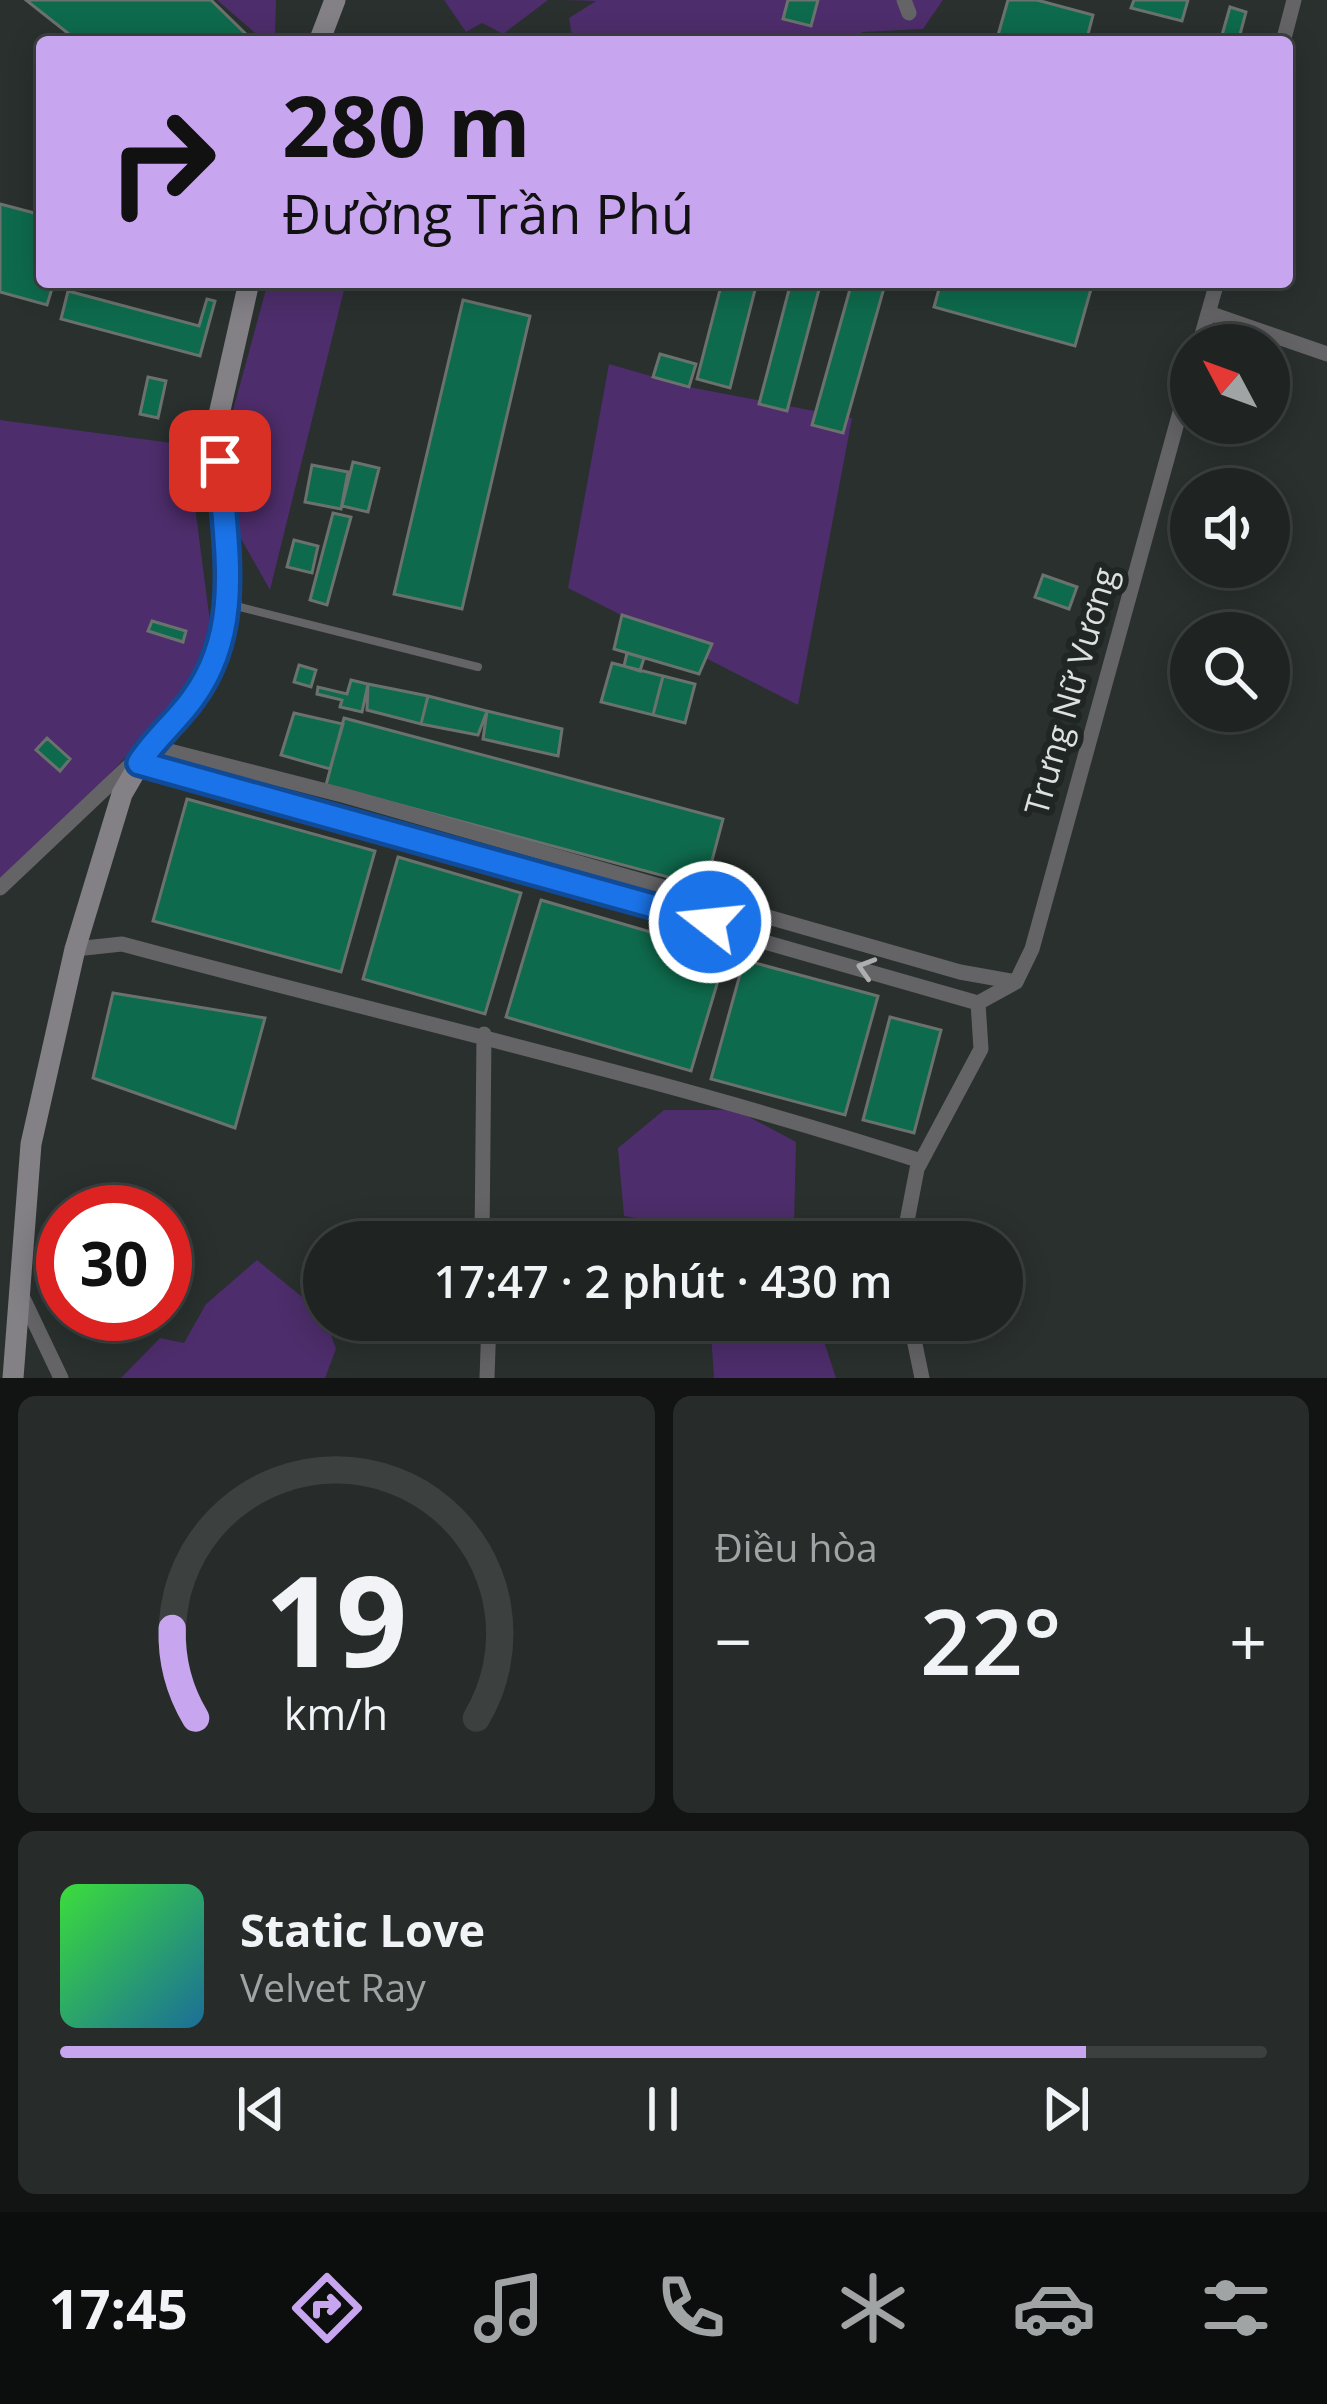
<!DOCTYPE html>
<html lang="vi">
<head>
<meta charset="utf-8">
<style>
	:root { --surface:#1f2422; --page:#272c2a; --text:#f1f3f6; --muted:#a1a4a5; --line:#3c4140; --accent:#c8a6ef }
	body { margin:0; font-family:"Open Sans",sans-serif; background:var(--page); color:var(--text); height:100vh; display:flex; flex-direction:column; font-size:45px; white-space:nowrap }
	* { box-sizing:border-box; margin:0 }
	p { font-size:39px; color:var(--muted) }
	.icon { flex:none; width:66px; height:66px; fill:none; stroke:currentColor; stroke-width:2; stroke-linecap:round; stroke-linejoin:round }
	.map { position:relative; height:1378px; overflow:hidden }
	.side { display:flex; flex-direction:column; gap:18px; padding:18px; background:#111413; flex:1 }
	.side>* { flex:none }
	.hud { position:absolute; left:36px; top:36px; width:1257px; height:252px; border-radius:12px; box-shadow:0 6px 30px #0003,0 0 0 3px var(--line); background:#c8a6ef; color:#111; overflow:hidden }
	.needle { width:78px; rotate:311deg }
	.buttons { position:absolute; left:1170px; top:324px; display:grid; gap:24px }
	.buttons a { display:grid; place-items:center; width:120px; height:120px; border-radius:50%; background:var(--surface); box-shadow:0 6px 30px #0003,0 0 0 3px var(--line); font-size:60px }
	.speed { position:absolute; left:36px; top:1185px; display:flex; gap:24px; font-size:60px; font-weight:700; text-align:center }
	.speed>* { display:grid; place-content:center; width:156px; height:156px; border-radius:50%; background:var(--surface); box-shadow:0 6px 30px #0003,0 0 0 3px var(--line); line-height:1 }
	.speed .limit { border:18px solid #d22; background:#fff; color:#111 }
	.pin { position:absolute; display:grid; place-items:center; width:102px; height:102px; color:#fff; margin:-51px; border-radius:24px; box-shadow:0 6px 18px #0006 }
	.me { position:absolute; width:132px; margin:-66px; rotate:286deg; stroke-linejoin:round; filter:drop-shadow(0 0 9px #0008) }
	.turn { display:flex; align-items:center; gap:42px; height:252px; padding:0 48px; font-size:54px }
	.turn .icon { width:156px; height:156px; stroke-width:2.5 }
	.turn b { display:block; font-size:84px; line-height:102px }
	.big { font-size:90px; font-weight:600; line-height:1.1 }
	.side .tile { flex:1; display:flex; flex-direction:column; justify-content:center; gap:18px; min-width:0; padding:0 42px; border-radius:18px; background:var(--page) }
	.side .dial { align-items:center; gap:0 }
	.dial svg { height:312px; overflow:visible; fill:none; stroke:var(--line); stroke-width:7; stroke-linecap:round; text-anchor:middle }
	.dial text { fill:var(--text); stroke:none }
	.song { display:flex; align-items:center; gap:36px }
	.cover { width:144px; height:144px; border-radius:18px; background:linear-gradient(135deg,hsl(120 70% 55%),hsl(200 70% 35%)) }
	.played { height:12px; border-radius:6px; background:linear-gradient(90deg,var(--accent) 85%,var(--line) 85%) }
	.keys { display:flex; justify-content:space-around; direction:ltr }
	.heat { display:flex; justify-content:space-between; align-items:center; font-size:66px; direction:ltr }
	.side .tiles { flex:1; display:grid; gap:18px; grid-template-columns:1fr 1fr }
	.tile:last-child { grid-column:span 2 }
	.trip { position:absolute; left:303px; top:1221px; width:720px; height:120px; border-radius:60px; background:var(--surface); box-shadow:0 6px 30px #0003,0 0 0 3px var(--line); font-weight:600; line-height:120px; text-align:center }
	.tab-bar { display:flex; height:192px; justify-content:space-around; align-items:center; background:#0c0e0e; color:var(--muted) }
	.tab-bar .icon { width:84px; height:84px }
	.tab-bar .selected { color:var(--accent) }
	.tab-bar b { font-size:54px; color:var(--text) }
	.map>svg:first-child { display:block }
</style>
</head>
<body>
<div class="map">
<svg width="1327" height="1378" viewBox="0 0 1327 1378">
	<rect width="100%" height="100%" fill="#29302d"/>
	<path fill="#4d2d6b" d="M217,0H276L275,37L261,38Z
		M444,0H548L503,34L482,23L466,32Z
		M563,0H943L923,29L862,32L857,42H573L569,18L596,1Z
		M268,282H346L270,590L212,487Z
		M609,364L689,387L852,418L798,705L568,588Z
		M0,420L187,445L215,660L0,893Z
		M664,1110H736L796,1142L794,1226L667,1223L624,1216L618,1148Z
		M257,1260L324,1315L336,1349L325,1378H121L160,1338L184,1343L206,1304Z
		M710,1320H817L836,1378H714Z"/>
	<path fill="#0e6a4c" stroke="#6a726e" stroke-width="3" d="M26,0H211L254,42H79Z
		M788,0H818L811,26L783,19Z
		M1008,0H1037L1093,15L1086,42H996Z
		M1134,0H1188L1182,21L1131,8Z
		M1230,7L1246,12L1238,42H1220Z
		M0,204L42,215V282H54L47,305L0,292Z
		M722,282H757L730,388L697,379Z
		M791,282H821L787,411L759,404Z
		M852,282L884,288L843,433L812,425Z
		M941,282H1093L1075,346L934,307Z
		M68,291L199,326L207,299L215,301L200,356L61,319Z
		M463,300L530,316L462,609L394,594Z
		M660,354L696,364L689,387L653,377Z
		M148,377L166,381L158,418L140,414Z
		M353,462L379,468L368,512L342,506Z
		M312,465L348,472L341,509L305,502Z
		M333,513L351,517L327,605L310,600Z
		M294,540L318,546L312,573L287,567Z
		M1043,575L1077,587L1069,609L1035,597Z
		M622,615L712,644L699,674L614,649Z
		M152,621L186,631L183,642L148,631Z
		M627,653L644,658L640,671L624,666Z
		M612,663L663,676L653,715L601,702Z
		M299,665L316,670L311,687L294,682Z
		M663,676L695,684L685,723L653,715Z
		M351,680L368,684L362,712L340,707L342,700L317,694L318,687L347,694Z
		M368,684L428,696L421,724L367,710Z
		M428,696L487,711L478,735L421,724Z
		M487,711L562,729L558,756L483,739Z
		M294,713L343,724L330,769L281,755Z
		M344,718L723,819L705,887L326,785Z
		M47,738L70,759L60,771L36,750Z
		M187,799L375,851L341,972L153,921Z
		M398,857L521,893L485,1014L363,979Z
		M541,900L726,954L691,1071L506,1017Z
		M744,960L878,996L845,1115L711,1079Z
		M113,993L265,1018L235,1128L93,1078Z
		M890,1017L941,1030L914,1133L863,1120Z"/>
	<g fill="none" stroke-linecap="round" stroke-linejoin="round">
		<path stroke="#646366" stroke-width="8" d="M232,605L478,667"/>
		<path stroke="#646366" stroke-width="15" d="M904,0L909,13
			M1283,42L1294,0
			M1209,313L1327,354
			M1199,345L1217,282
			M139,763L978,1003
			M0,888L150,746L346,796L960,972L1016,982
			M75,949L122,944C389,1016 657,1076 921,1161
			M978,1003L1016,982L1032,949L1191,372
			M482,1242L484,1034
			M903,1242L917,1169L981,1049L978,1003
			M21,1294L61,1378
			M910,1320L922,1378
			M487,1378L489,1320"/>
		<path stroke="#838086" stroke-width="21" d="M319,42L335,0
			M13,1378L31,1144L75,949L122,794L150,746L193,698L215,660L231,605L218,419L249,282"/>
	</g>
	<defs><path id="oneway-chevron" d="M-2-3.5L2.5 0L-2 3.5" fill="none" stroke-width="1.6" stroke-linecap="round" stroke-linejoin="round" transform="scale(3)"/></defs>
	<use stroke="#adafaf" href="#oneway-chevron" transform="translate(866 968) rotate(-163)"/>
	<g fill="none" stroke-linecap="round" stroke-linejoin="round">
		<defs>
			<path id="route" d="M220,461C224,543 245,627 193,698C177,721 154,739 139,763L710,922"/>
		</defs>
		<use href="#route" stroke="#114b97" stroke-width="30"/>
		<use href="#route" stroke="#1a73e8" stroke-width="21"/>
	</g>
	<g text-anchor="middle" dominant-baseline="central" stroke-width="12" stroke-linejoin="round" paint-order="stroke">
		<g font-size="33" fill="#dde1df" stroke="#1f2623">
			<text transform="translate(1070 691) rotate(-74)">Trưng Nữ Vương</text>
		</g>
	</g>
</svg>
<div class="buttons">
<a><svg class="needle" viewBox="-14 -14 28 28"><path d="M0-13l5 13h-10z" fill="#e53935"/><path d="M0 13l5-13h-10z" fill="#a1a4a5"/></svg></a>
<a><svg class="icon" aria-label="sound" viewBox="0 0 24 24"><path d="M4 9h4l5-4v14l-5-4H4zM17 9q2 3 0 6"/></svg></a>
<a><svg class="icon" aria-label="search" viewBox="0 0 24 24"><circle cx="10" cy="10" r="6"/><path d="M15 15l6 6"/></svg></a>
</div>
<div class="speed"><div class="limit">30</div></div>
<div class="pin" style="left:220px;top:461px;background:#d93025"><svg class="icon" aria-label="arrive" viewBox="0 0 24 24"><path d="M6 21V4h12l-3 4 3 4H6"/></svg></div>
<svg class="me" style="left:710px;top:922px" viewBox="-20 -20 40 40"><circle r="17" fill="#1a73e8" stroke="#fff" stroke-width="3"/><path d="M0-11L8 9 0 5-8 9z" fill="#fff"/></svg>
<div class="trip">17:47 · 2 phút · 430 m</div>
<div class="hud">
<div class="turn"><svg class="icon" aria-label="right" viewBox="0 0 24 24"><path d="M7 20v-9h11M14 6l5 5-5 5"/></svg><div><b>280 m</b>Đường Trần Phú</div></div>
</div>
</div>
<section class="side">
<div class="tiles">
<div class="tile dial"><svg viewBox="0 0 100 80">
<path d="M14 69A42 42 0 1 1 86 69"/>
<path d="M14 69A42 42 0 0 1 8 46" stroke="#c8a6ef"/>
<text x="50" y="56" font-size="32" font-weight="700">19</text>
<text x="50" y="72" font-size="11">km/h</text>
</svg></div>
<div class="tile"><p>Điều hòa</p>
<div class="heat"><a>−</a><b class="big">22°</b><a>+</a></div>
</div>
<div class="tile">
<div class="song"><i class="cover"></i><div><b>Static Love</b><p>Velvet Ray</p></div></div>
<div class="played"></div>
<div class="keys"><svg class="icon" aria-label="previous" viewBox="0 0 24 24"><path d="M18 5L8 12l10 7zM5 5v14"/></svg><svg class="icon" aria-label="pause" viewBox="0 0 24 24"><path d="M8 5v14M16 5v14"/></svg><svg class="icon" aria-label="next" viewBox="0 0 24 24"><path d="M6 5l10 7-10 7zM19 5v14"/></svg></div>
</div>
</div>
</section>
<nav class="tab-bar">
<b>17:45</b>
<svg class="icon selected" aria-label="directions" viewBox="0 0 24 24"><path d="M12 3l9 9-9 9-9-9zM9 14v-3h6M13 9l2 2-2 2"/></svg>
<svg class="icon" aria-label="music" viewBox="0 0 24 24"><path d="M9 18V5l10-2v13"/><circle cx="6" cy="18" r="3"/><circle cx="16" cy="16" r="3"/></svg>
<svg class="icon" aria-label="phone" viewBox="0 0 24 24"><path d="M5 4h4l2 5-3 2q2 4 5 5l2-3 5 2v4C11 20 4 13 5 4z"/></svg>
<svg class="icon" aria-label="climate" viewBox="0 0 24 24"><path d="M12 3v18M4 7l16 10M4 17L20 7"/></svg>
<svg class="icon" aria-label="car" viewBox="0 0 24 24"><path d="M5 17H2v-5l4-1 3-4h7l3 4 3 1v5h-3M9 17h6M6 11h13"/><circle cx="7" cy="17" r="2"/><circle cx="17" cy="17" r="2"/></svg>
<svg class="icon" aria-label="filters" viewBox="0 0 24 24"><path d="M4 7h16M4 17h16"/><circle cx="9" cy="7" r="2"/><circle cx="15" cy="17" r="2"/></svg>
</nav>
</body>
</html>
